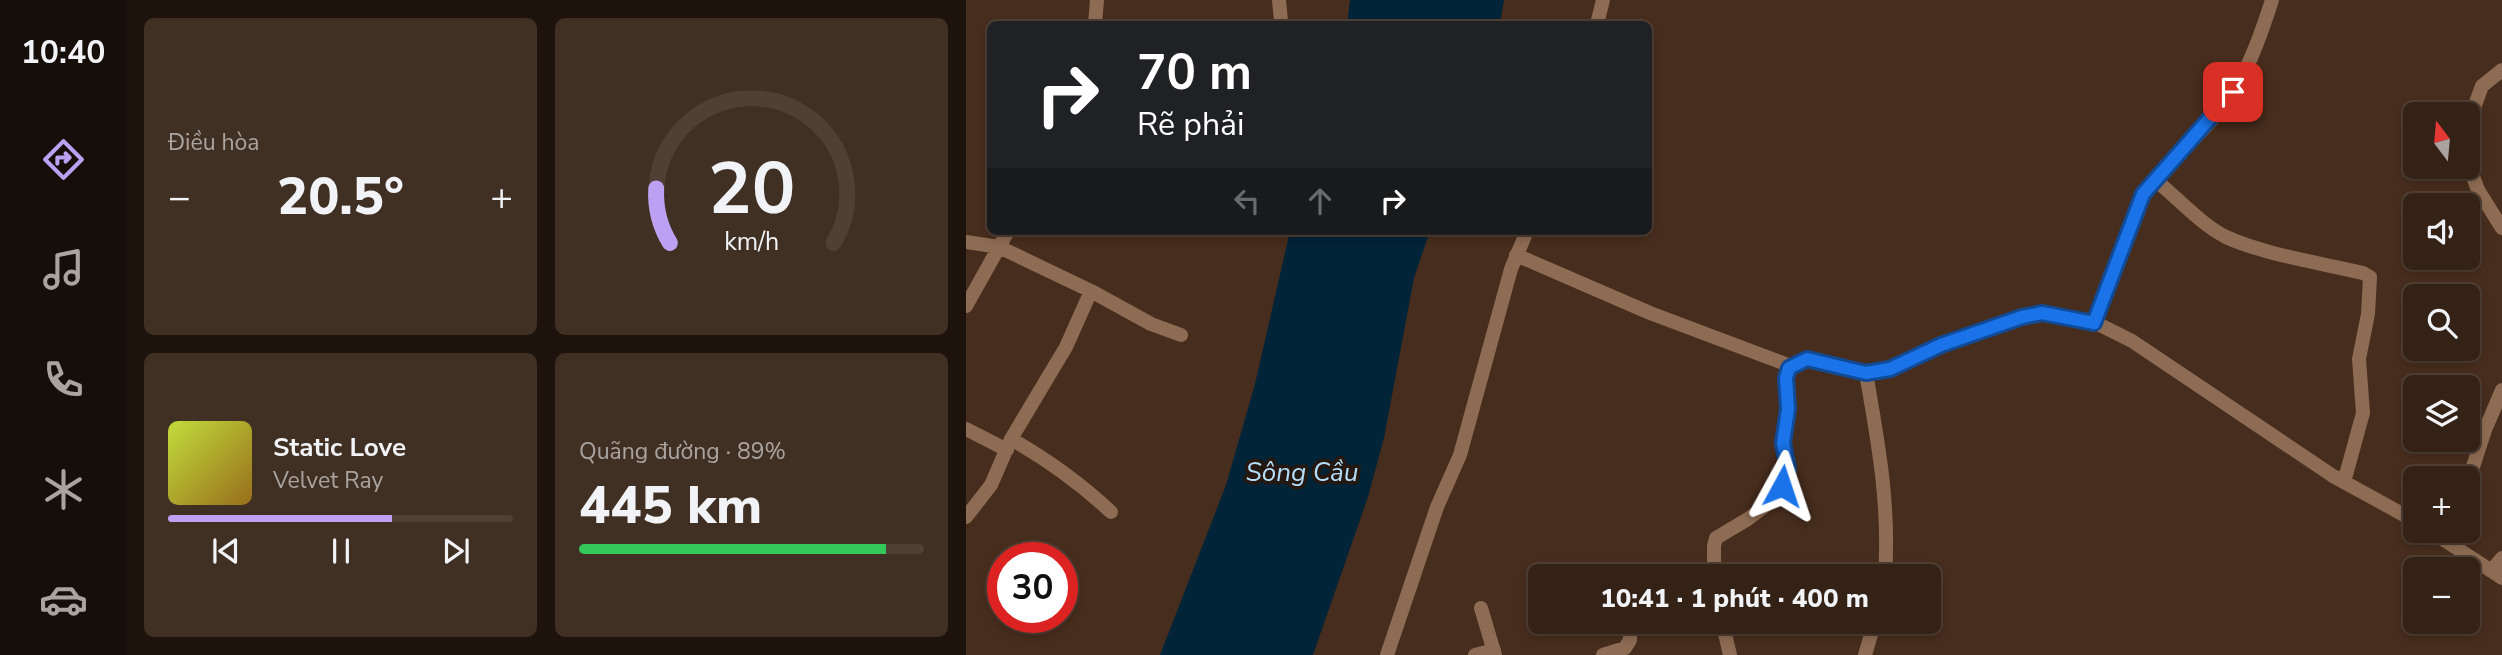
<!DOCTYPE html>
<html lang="vi">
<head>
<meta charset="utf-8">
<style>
	:root { --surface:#352216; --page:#402f23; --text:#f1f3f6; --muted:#aaa4a1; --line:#4f3f35; --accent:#bca0f2 }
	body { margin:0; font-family:"Nunito Sans",sans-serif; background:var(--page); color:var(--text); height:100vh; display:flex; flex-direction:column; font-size:26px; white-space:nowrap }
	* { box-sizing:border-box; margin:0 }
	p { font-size:23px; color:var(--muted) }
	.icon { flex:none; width:38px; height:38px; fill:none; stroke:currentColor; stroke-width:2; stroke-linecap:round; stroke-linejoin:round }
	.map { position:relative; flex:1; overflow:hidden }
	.sheet { display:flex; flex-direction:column; gap:18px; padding:18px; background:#1d130c; width:840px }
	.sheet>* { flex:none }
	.banner { position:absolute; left:21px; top:21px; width:665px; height:214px; border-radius:10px; box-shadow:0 4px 10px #0003,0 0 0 2px var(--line); background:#202124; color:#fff; overflow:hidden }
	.needle { width:46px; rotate:344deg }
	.fabs { position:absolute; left:1437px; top:102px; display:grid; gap:14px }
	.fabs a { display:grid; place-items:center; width:77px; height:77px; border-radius:10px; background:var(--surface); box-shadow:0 4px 10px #0003,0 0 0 2px var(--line); font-size:35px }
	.speed { position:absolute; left:21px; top:542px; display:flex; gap:14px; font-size:35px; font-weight:700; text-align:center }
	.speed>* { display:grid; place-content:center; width:91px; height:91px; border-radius:50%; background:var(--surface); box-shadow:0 4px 10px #0003,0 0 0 2px var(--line); line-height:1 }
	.speed .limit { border:10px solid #d22; background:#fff; color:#111 }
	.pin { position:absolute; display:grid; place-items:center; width:60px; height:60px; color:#fff; margin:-30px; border-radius:14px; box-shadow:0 4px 10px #0006 }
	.me { position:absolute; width:77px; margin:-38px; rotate:5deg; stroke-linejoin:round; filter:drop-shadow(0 0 5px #0008) }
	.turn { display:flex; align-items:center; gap:24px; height:147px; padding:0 35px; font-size:32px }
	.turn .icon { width:91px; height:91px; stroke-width:2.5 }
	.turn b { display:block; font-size:49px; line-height:60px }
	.lanes { display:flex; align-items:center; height:66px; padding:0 35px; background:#0003; justify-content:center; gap:35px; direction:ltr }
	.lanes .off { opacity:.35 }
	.big { font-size:52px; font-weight:800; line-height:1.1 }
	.sheet .tile { flex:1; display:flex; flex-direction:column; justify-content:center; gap:10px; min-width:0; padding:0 24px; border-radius:10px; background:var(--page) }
	.sheet .dial { align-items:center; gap:0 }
	.dial svg { height:182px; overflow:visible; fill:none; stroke:var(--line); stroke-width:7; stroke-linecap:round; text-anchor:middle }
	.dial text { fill:var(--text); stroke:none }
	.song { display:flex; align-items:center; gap:21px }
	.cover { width:84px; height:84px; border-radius:10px; background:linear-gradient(135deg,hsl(70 70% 55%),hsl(40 70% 35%)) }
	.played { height:7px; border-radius:4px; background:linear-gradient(90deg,var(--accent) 65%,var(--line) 65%) }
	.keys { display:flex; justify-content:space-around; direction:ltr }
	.heat { display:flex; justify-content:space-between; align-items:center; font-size:38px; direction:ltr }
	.charge { height:10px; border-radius:5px; background:linear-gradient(90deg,#34c759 89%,var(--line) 0) }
	.sheet .tiles { flex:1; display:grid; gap:18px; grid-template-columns:repeat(2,1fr) }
	.trip { position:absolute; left:562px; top:564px; width:413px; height:70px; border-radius:10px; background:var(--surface); box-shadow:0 4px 10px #0003,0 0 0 2px var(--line); font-weight:800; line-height:70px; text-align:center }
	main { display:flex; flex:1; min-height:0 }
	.tabs { display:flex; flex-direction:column; width:126px; justify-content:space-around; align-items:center; background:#150e09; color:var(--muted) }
	.tabs .icon { width:49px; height:49px }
	.tabs .current { color:var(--accent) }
	.tabs b { font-size:32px; color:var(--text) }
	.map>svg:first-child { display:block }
</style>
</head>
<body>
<main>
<nav class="tabs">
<b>10:40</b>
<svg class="icon current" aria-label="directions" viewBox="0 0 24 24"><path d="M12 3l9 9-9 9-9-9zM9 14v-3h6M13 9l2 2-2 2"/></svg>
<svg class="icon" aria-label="music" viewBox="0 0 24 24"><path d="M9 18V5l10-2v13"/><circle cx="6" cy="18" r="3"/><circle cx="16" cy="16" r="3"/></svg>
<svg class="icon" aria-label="phone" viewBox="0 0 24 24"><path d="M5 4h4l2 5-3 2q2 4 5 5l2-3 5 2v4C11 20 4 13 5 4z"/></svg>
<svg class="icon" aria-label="climate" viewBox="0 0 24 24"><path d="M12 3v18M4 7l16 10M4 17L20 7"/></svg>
<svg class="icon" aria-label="car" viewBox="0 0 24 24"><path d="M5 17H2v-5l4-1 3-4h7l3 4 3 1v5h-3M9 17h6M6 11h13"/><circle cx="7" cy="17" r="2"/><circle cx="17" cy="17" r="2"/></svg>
</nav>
<section class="sheet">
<div class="tiles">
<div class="tile"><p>Điều hòa</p>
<div class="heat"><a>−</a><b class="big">20.5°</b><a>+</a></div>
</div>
<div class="tile dial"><svg viewBox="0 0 100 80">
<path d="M14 69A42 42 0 1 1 86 69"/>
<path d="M14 69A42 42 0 0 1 8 45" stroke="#bca0f2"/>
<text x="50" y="56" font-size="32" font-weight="700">20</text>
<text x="50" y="72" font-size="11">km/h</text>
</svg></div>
<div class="tile">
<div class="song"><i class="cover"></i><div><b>Static Love</b><p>Velvet Ray</p></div></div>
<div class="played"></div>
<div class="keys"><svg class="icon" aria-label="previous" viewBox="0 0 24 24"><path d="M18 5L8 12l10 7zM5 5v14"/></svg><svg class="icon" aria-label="pause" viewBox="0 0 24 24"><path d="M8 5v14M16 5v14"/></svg><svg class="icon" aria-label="next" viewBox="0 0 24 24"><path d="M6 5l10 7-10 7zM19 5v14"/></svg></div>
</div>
<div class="tile"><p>Quãng đường · 89%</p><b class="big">445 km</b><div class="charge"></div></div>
</div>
</section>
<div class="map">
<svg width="1536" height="655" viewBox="0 0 1536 655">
	<rect width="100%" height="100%" fill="#472d1d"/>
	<path fill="#022438" d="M384,0H538L534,24H381Z
		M324,231H464L448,278L418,438L402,497L347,655H194L260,485L289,384Z"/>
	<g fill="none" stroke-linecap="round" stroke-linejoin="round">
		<path stroke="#8e6c53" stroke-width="14" d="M313,0L315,21
			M129,24L131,0
			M631,24L637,0
			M1502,124L1516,86L1536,70
			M1502,163L1512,190L1536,228
			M1188,179C1211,197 1234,224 1260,237C1300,255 1355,263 1397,273L1404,277L1402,314L1393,359L1397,413L1378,482
			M0,242L33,247L125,291L185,324L215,335
			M550,255L684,313L825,366
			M0,306L42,231
			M1128,322L1177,194C1204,158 1244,129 1268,91C1285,63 1296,31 1306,0
			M900,373C912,442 924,505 919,576
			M0,429L41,450
			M45,439C82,460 115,484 145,512
			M1502,482L1519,430L1536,390
			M0,517L25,485L45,439L100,347L125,291
			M1463,530L1536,578
			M1525,571L1536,558
			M748,576V546L750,538L782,519L808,499L816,486L822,469L817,443L822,409L820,378L823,368L841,359L900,373L924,369L957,352L1056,317L1076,313L1128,322L1166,341L1367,476L1449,521
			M515,608L529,655
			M756,621L764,655
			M421,655L471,507L494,455L545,269L561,231
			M509,655L528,650
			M637,655L659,648L664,640V621
			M899,655L909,621"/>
	</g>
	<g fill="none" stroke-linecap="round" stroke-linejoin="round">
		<defs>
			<path id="route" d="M816,486L822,469L817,443L822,409L820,378L823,368L841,359L900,373L924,369L975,345L1056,317L1076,313L1128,323L1177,194L1267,92"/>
		</defs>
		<use href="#route" stroke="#114b97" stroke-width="18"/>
		<use href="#route" stroke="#1a73e8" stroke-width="12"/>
	</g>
	<g text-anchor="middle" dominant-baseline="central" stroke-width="7" stroke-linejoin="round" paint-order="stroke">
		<g font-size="26" font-style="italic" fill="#b5defb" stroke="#241811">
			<text x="336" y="472">Sông Cầu</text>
		</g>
	</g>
</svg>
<div class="fabs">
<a><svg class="needle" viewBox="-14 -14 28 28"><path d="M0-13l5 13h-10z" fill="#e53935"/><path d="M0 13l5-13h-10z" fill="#aaa4a1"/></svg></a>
<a><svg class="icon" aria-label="sound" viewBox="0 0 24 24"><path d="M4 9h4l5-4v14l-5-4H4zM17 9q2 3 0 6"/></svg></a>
<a><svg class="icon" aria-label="search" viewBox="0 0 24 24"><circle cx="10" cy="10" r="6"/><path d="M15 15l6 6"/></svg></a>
<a><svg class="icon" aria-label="layers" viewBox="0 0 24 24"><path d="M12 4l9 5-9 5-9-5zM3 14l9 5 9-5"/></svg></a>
<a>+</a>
<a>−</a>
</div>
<div class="speed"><div class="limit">30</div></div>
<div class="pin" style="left:1267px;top:92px;background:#d93025"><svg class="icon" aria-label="arrive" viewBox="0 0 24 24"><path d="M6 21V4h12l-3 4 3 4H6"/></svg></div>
<svg class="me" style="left:816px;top:486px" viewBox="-20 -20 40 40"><path d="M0-17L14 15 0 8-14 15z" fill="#1a73e8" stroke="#fff" stroke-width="4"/></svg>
<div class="trip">10:41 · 1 phút · 400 m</div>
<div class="banner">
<div class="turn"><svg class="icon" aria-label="right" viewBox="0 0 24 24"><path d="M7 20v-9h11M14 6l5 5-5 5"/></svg><div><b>70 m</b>Rẽ phải</div></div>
<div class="lanes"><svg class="icon off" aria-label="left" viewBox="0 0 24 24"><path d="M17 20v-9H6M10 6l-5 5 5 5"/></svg><svg class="icon off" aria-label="ahead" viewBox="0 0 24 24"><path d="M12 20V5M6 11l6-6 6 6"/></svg><svg class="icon" aria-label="right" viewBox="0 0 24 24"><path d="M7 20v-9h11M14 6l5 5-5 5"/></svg></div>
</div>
</div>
</main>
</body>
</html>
